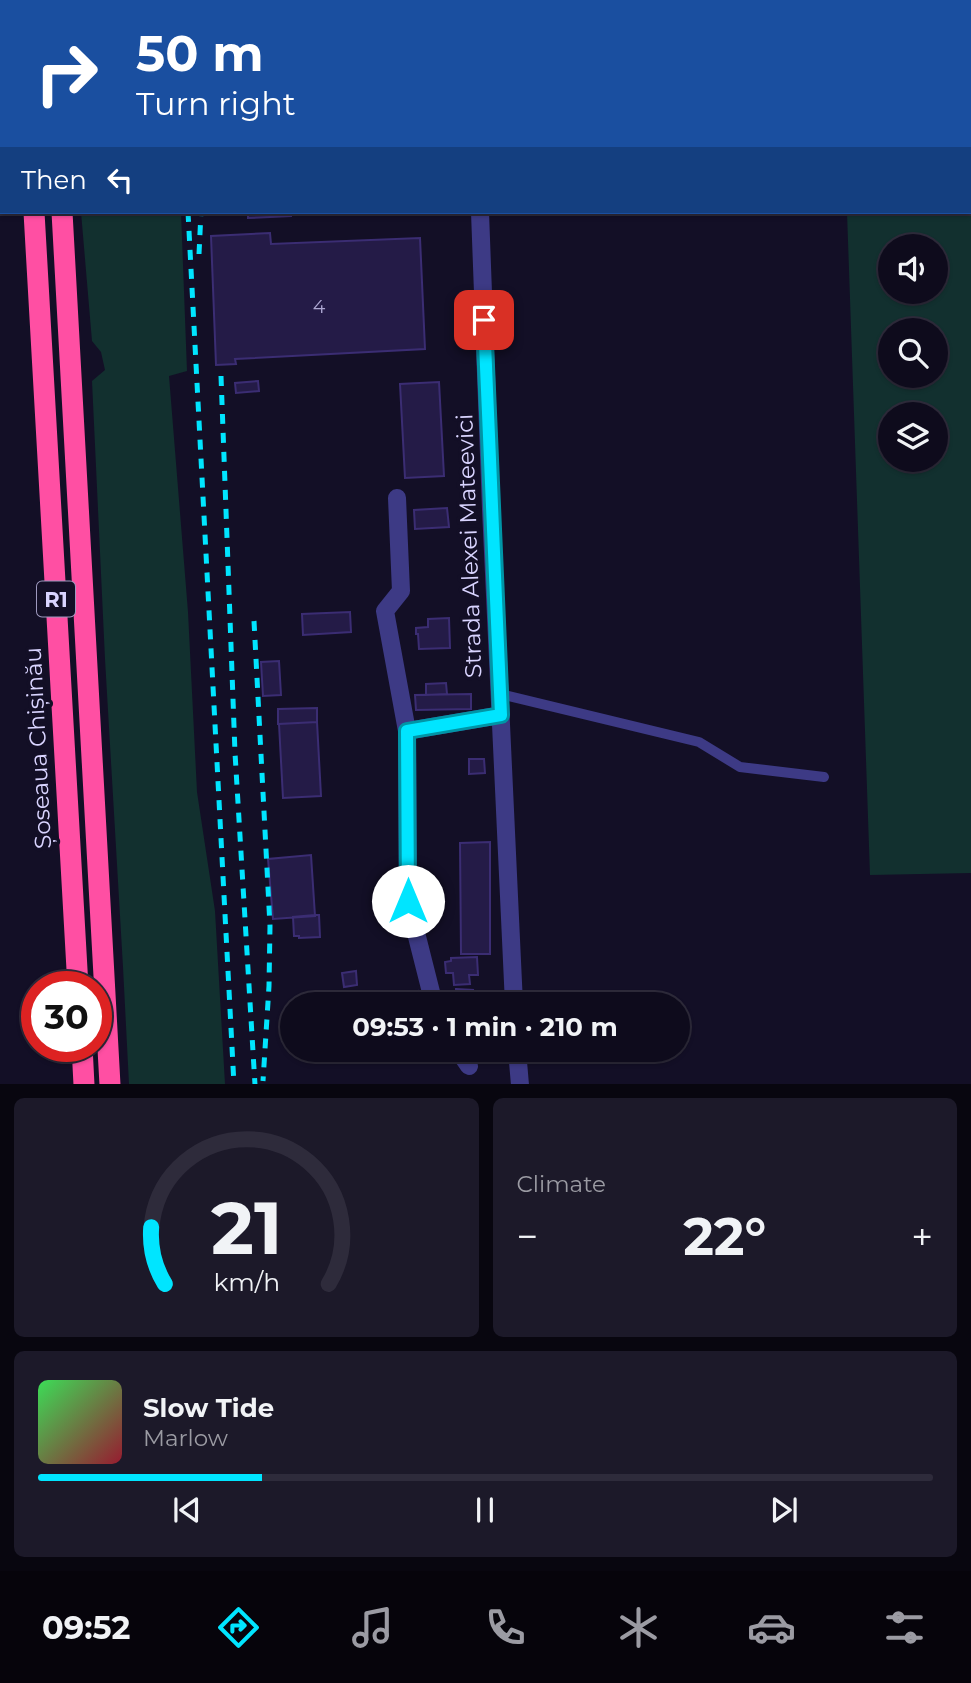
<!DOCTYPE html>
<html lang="en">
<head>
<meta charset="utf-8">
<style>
	:root { --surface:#0e0b1c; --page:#1c1929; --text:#f1f3f6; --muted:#9b9ba3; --line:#2e2b3b; --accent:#00e5ff }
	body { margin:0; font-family:Montserrat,sans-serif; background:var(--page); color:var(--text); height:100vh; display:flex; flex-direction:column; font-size:26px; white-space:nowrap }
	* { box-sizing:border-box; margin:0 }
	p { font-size:23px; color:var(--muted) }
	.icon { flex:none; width:38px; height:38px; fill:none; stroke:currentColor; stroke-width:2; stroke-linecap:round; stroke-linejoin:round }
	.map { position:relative; height:1084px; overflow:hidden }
	.panel { display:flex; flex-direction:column; gap:14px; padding:14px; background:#08060f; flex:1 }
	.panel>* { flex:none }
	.guide { position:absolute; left:0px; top:0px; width:971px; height:214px; box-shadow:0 2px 5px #0004,0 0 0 2px var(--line); background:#1a4fa0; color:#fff; overflow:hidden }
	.tools { position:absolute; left:878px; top:234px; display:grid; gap:14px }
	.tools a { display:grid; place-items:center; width:70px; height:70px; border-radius:50%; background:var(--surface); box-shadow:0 2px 5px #0004,0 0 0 2px var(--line); font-size:35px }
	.speed { position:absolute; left:21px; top:971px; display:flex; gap:14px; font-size:35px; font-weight:700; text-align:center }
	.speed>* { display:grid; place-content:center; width:91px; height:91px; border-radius:50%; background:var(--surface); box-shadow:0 2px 5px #0004,0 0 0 2px var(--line); line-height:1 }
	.speed .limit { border:10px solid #d22; background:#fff; color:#111 }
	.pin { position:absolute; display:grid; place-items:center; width:60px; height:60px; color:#fff; margin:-30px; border-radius:14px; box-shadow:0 4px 10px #0006 }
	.me { position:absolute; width:77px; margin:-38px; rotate:0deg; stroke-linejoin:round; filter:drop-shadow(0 0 5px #0008) }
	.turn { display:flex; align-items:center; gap:24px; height:147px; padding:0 21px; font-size:32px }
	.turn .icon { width:91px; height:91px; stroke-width:2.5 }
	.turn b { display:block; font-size:49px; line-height:60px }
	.then { display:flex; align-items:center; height:66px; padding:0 21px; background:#0003; gap:14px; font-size:26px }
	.big { font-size:52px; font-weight:700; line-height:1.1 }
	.panel .tile { flex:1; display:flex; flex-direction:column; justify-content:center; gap:10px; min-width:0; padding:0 24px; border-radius:10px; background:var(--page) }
	.panel .dial { align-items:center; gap:0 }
	.dial svg { height:182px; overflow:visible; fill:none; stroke:var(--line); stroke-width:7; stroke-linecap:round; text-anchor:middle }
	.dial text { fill:var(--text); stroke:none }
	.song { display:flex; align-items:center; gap:21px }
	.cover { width:84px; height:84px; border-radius:10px; background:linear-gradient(135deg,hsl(130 70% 55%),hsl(350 70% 35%)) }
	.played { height:7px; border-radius:4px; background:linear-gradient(90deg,var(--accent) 25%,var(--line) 25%) }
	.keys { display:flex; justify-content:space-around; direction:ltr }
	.heat { display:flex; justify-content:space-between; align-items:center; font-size:38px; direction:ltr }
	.panel .tiles { flex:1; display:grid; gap:14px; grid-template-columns:1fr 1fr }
	.tile:last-child { grid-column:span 2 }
	.trip { position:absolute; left:280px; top:992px; width:410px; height:70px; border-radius:35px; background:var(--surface); box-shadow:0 2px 5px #0004,0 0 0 2px var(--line); font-weight:700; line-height:70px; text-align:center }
	.dock { display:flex; height:112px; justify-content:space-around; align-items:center; background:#06040b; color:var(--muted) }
	.dock .icon { width:49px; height:49px }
	.dock .selected { color:var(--accent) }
	.dock b { font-size:32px; color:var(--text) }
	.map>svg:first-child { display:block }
</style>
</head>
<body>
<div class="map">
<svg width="971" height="1085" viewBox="0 0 971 1085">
	<rect width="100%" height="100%" fill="#130f26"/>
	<path fill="#12302f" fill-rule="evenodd" d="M841,0H971V873L870,875L847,212H970V2H841ZM891,247H936V292H891ZM891,331H936V376H891ZM891,415H936V460H891Z
		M81,212H181L187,371L169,376L188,612L197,792L215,911L225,1084H129L123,967L105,659L92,381L105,370L101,352L92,341Z"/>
	<path fill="#241b47" stroke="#3b2d73" stroke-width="2" d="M194,0H330V2H194Z
		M248,212H291V216L248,218Z
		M270,233L271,244L420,238L425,349L235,359L236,364L216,365L211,236Z
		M258,381L259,391L236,393L235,383Z
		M439,382L444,476L405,478L400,384Z
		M447,508L449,527L415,529L414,510Z
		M350,612L351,632L303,635L302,614Z
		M449,618L450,648L419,649L418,634H416V628L428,627V619Z
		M279,661L281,695L263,696L261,662Z
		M446,683L447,694L426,695V684Z
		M471,694V709L416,710L415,695Z
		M317,708V722L278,724V709Z
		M317,722L321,796L283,798L279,724Z
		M469,759H484L485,773L469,774Z
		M490,842V954H461L460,843Z
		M311,855L315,916L273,919L268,859Z
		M315,915H319L320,937L299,938V936H294L293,917Z
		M477,957L478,975H469L470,984L454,985L453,973H446L445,962L451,961V958Z
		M356,971L357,985L344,987L342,973Z
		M456,989L473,990L472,998L456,996Z
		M418,991L421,1004H390L388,997Z"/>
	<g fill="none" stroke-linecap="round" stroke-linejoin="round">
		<path stroke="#3d3a85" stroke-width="10" d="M346,0V2
			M500,694L699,742L740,767L824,777"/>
		<path stroke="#3d3a85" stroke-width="18" d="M471,0V2
			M480,212L491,509L514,1004
			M397,498L401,591L385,611L407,731L408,901L434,1004
			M407,731L501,715
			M458,1050L469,1066
			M517,1050L520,1085"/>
		<path stroke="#ff4fa3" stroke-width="21" d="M22,0V2
			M51,0V2
			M34,212L78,987
			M62,212L110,1085
			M82,1046L84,1085"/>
		<path stroke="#00e5ff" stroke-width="5" stroke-dasharray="10 9" stroke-linecap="butt" d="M177,0L178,2
			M192,0V2
			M188,212L234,1085
			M199,254L201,212
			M221,376L235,753L255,1085
			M254,621L270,926L269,986L263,1081"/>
	</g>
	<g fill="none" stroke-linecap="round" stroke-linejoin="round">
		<defs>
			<path id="route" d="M408,901L407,731L501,715L484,320"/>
		</defs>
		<use href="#route" stroke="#0095a6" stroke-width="18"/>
		<use href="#route" stroke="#00e5ff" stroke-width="12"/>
	</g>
	<g text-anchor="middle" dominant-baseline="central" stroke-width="7" stroke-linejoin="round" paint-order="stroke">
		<g font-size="19" fill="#aca6d1">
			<text x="319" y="306">4</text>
		</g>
		<rect fill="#130f26" stroke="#9e99be" stroke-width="2" x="37" y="581.5" width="38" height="35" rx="5"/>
		<g font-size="21" font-weight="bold" fill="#d9d4ff">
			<text x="56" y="599">R1</text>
		</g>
		<g font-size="23" fill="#d9d4ff" stroke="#130f26">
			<text transform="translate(469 546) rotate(-92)">Strada Alexei Mateevici</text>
			<text transform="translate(38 748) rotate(-93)">Șoseaua Chișinău</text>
		</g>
	</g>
</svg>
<div class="tools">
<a><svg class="icon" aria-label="sound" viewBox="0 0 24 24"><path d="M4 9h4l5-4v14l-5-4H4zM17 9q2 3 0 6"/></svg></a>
<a><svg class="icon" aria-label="search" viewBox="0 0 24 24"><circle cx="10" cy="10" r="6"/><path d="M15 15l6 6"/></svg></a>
<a><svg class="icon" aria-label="layers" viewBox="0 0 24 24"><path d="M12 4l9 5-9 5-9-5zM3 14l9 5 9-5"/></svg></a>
</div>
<div class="speed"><div class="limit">30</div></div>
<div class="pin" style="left:484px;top:320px;background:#d93025"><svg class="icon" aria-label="arrive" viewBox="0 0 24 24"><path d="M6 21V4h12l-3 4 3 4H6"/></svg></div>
<svg class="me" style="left:408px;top:901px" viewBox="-20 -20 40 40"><circle r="19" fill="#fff"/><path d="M0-13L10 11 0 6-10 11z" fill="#00e5ff"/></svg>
<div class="trip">09:53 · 1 min · 210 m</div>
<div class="guide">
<div class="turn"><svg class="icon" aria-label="right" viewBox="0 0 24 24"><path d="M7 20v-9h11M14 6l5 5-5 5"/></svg><div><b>50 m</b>Turn right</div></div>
<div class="then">Then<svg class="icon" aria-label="left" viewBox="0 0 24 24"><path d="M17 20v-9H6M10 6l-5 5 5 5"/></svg></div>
</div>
</div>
<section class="panel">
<div class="tiles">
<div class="tile dial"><svg viewBox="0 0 100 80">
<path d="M14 69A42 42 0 1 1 86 69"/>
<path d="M14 69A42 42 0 0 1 8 44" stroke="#00e5ff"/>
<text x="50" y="56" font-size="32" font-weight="700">21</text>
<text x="50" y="72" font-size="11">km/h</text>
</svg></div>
<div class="tile"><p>Climate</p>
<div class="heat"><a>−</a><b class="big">22°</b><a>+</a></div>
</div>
<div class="tile">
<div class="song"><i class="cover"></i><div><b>Slow Tide</b><p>Marlow</p></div></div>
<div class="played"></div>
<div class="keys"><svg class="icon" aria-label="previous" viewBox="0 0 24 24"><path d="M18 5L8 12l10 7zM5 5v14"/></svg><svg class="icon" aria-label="pause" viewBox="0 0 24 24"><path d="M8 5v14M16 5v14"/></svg><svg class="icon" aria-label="next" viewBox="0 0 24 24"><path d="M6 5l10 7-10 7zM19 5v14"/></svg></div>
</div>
</div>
</section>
<nav class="dock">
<b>09:52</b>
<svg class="icon selected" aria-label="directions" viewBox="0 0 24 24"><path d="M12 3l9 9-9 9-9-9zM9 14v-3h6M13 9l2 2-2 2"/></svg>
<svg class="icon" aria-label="music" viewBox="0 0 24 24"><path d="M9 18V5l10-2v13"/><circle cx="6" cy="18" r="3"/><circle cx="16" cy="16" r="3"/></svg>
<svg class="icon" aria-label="phone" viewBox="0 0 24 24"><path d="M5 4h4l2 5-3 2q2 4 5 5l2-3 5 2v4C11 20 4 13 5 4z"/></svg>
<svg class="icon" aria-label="climate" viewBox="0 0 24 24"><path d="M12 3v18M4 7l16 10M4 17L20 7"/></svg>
<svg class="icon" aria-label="car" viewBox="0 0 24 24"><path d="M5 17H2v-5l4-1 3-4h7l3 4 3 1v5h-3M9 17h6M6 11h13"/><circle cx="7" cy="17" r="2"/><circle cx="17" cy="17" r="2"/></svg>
<svg class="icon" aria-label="filters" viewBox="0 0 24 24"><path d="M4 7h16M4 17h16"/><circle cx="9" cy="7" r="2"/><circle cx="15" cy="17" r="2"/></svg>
</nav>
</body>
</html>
